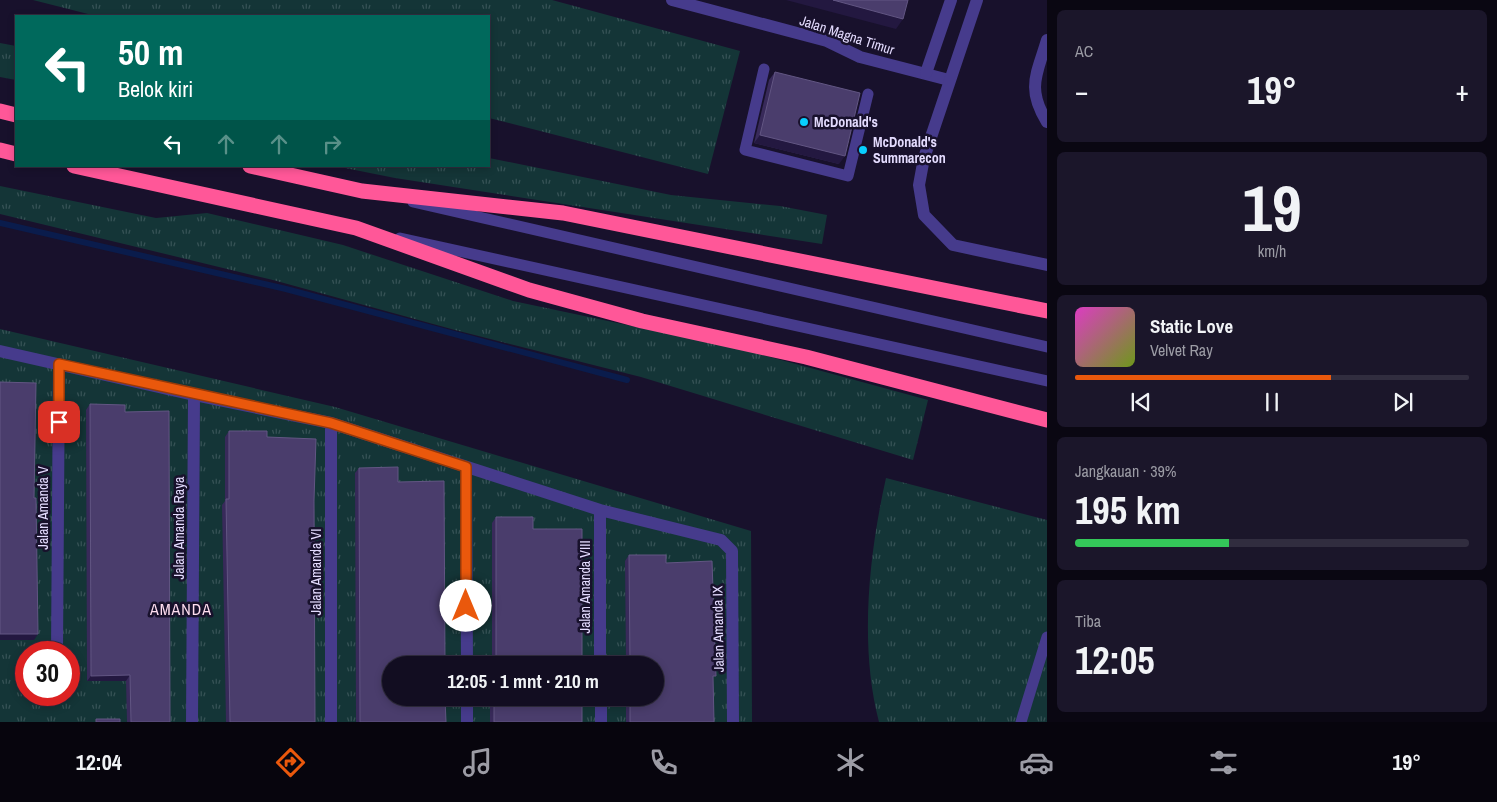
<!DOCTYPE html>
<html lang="id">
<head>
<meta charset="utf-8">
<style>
	:root { --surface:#120d21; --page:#1b162a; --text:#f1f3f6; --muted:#9c9ca5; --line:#312d3f; --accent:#ea580c }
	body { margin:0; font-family:"Archivo Narrow",sans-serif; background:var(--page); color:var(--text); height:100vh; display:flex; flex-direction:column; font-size:19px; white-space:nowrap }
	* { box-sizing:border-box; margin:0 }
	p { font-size:16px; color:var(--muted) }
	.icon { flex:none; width:28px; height:28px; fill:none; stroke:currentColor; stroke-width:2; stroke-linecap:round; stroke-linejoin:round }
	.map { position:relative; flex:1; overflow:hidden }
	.drawer { display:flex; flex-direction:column; gap:10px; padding:10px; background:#0a0712; width:450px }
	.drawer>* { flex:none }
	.guide { position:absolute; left:15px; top:15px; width:475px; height:152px; border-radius:0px; box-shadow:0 2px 8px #0003,0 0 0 1px var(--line); background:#00695c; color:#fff; overflow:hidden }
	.speed { position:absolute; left:15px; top:641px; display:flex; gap:10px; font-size:25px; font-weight:700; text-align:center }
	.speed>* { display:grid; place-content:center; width:65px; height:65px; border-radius:50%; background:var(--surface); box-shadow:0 2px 8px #0003,0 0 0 1px var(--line); line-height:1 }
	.speed .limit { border:8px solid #d22; background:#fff; color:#111 }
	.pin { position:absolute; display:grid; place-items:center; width:42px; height:42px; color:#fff; margin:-21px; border-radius:10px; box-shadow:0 2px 8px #0006 }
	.me { position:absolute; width:55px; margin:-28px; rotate:0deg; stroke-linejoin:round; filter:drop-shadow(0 0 4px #0008) }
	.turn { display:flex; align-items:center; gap:18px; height:105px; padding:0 20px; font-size:22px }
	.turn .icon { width:65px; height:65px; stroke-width:2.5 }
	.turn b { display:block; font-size:35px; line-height:42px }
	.lanes { display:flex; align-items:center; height:48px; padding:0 20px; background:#0003; justify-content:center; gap:25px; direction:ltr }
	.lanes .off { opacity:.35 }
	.big { font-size:38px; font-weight:700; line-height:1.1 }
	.drawer .tile { flex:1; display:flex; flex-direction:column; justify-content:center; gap:8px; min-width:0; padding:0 18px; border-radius:8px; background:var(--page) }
	.drawer .dial { align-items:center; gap:0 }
	.dial b { font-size:65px; line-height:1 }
	.song { display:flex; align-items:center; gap:15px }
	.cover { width:60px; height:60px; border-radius:8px; background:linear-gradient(135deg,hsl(310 70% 55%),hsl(80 70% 35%)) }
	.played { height:5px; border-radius:2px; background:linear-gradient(90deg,var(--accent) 65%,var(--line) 65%) }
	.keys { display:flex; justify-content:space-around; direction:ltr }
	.heat { display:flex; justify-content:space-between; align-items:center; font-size:28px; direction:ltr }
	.charge { height:8px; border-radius:4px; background:linear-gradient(90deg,#34c759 39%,var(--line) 0) }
	.trip { position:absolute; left:382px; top:656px; width:282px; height:50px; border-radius:25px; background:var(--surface); box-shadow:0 2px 8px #0003,0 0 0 1px var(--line); font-weight:700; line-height:50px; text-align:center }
	.menu { display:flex; height:80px; justify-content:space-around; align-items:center; background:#07050d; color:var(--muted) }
	.menu .icon { width:35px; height:35px }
	.menu .current { color:var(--accent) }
	.menu b { font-size:22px; color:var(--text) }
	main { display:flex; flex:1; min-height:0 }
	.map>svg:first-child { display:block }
</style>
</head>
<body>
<main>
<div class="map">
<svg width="1047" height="722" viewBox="0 0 1047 722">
	<defs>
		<pattern id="grass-tufts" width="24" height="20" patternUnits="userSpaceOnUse" patternTransform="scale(1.25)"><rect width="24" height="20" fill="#143537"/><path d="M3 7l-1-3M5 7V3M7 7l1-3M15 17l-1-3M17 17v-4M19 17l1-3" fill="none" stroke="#365255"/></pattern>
	</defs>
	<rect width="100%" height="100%" fill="#18112c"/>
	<path fill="url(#grass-tufts)" fill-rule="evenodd" d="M33,0H552L740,51L708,174L489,118V16H96Z
		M0,43L16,46V80L0,77Z
		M489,158L671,195L780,206L827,215L822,244L395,178L335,166H489Z
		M0,186L156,218L207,213L343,245L513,301L741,349L928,400L913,460L641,377L455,330L273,280L0,214Z
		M0,329L335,407L751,531L752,722H0ZM26,652H69V695H26ZM391,665H656V698H391Z
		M886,478L1047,520V722H879C859,646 869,554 886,478Z"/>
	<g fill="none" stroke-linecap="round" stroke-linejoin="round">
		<path stroke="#0a1c4c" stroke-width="6" d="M0,223L286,289L627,380"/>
		<path stroke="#463b8c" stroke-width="11" d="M764,69L745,150L848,176L868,94
			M413,202L1047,347
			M400,238L1047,381
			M1021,722L1047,637"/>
		<path stroke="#463b8c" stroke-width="12" d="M672,0L827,41L860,57L949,80
			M0,351L194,395L331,423L600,510L721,540L732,551L733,722
			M466,467L467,665
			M600,510V665
			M57,652L59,364
			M601,698V722
			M192,722L194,395
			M331,722V423
			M467,722V698"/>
		<path stroke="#463b8c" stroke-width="12" d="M977,0L924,158L919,185L924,215L953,245L1047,265
			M1047,40C1037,74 1026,88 1047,122
			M926,73L951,0"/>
		<path stroke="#ff5798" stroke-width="15" d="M0,111L16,115
			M0,150L16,154
			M74,166L356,228L529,290L642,321L806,357L1047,420
			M250,166L362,191L563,213L1047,311"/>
	</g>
	<path fill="#382a5a" d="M775,72L839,164L754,143L769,80Z
		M90,404L125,412L170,722H127L126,681H87L86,410Z
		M229,431L314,500L315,722H226L222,505L225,501V437Z
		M359,468L398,482L446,722H356L355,473Z
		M496,517L533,529L582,665H492V523Z
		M629,555L666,563L713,680L714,722H626V698H656V665H626L625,561Z
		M490,698H582V722H490Z"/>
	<path fill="#231840" d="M786,0H833L903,19L896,29Z
		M760,135L845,156L839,164L754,143Z
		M0,634H38L34,640H0Z
		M130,675L126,681H87L91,676Z"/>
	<path fill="#4a3d6c" stroke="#625683" d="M833,0H908L903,19Z
		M775,72L860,93L845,156L760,135Z
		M0,382L36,383L34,498H36L38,634H0Z
		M90,404L125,405V412L169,411L170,722H131L130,675L91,676Z
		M229,431H267V437L316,439L314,500L315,722H230L226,499H229Z
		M398,467V482L444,481L445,665H391V698H445L446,722H360L359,468Z
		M496,517H533V529H582V665H496Z
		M629,555H666V563L712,561L716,676H713L714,722H630V698H656V665H630Z
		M494,698H582V722H494Z
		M96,719H120V722H96Z"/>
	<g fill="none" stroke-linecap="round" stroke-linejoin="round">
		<defs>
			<path id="route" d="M59,422V364L331,423L466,467V606"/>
		</defs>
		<use href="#route" stroke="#983908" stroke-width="12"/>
		<use href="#route" stroke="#ea580c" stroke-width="9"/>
	</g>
	<g fill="#08cfff" stroke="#18112c" stroke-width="2">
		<circle cx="804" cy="122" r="5"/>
		<circle cx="863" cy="150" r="5"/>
	</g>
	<g text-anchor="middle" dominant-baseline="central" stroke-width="5" stroke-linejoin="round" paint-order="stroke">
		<g font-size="14" fill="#e4dcff" stroke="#18112c">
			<text transform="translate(847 35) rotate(18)">Jalan Magna Timur</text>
			<text transform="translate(43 508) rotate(-90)">Jalan Amanda V</text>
			<text transform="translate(179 528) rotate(-90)">Jalan Amanda Raya</text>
			<text transform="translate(316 572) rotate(-90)">Jalan Amanda VI</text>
			<text transform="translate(585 587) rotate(-90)">Jalan Amanda VIII</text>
			<text transform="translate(718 629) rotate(-91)">Jalan Amanda IX</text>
		</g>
		<g font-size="14" font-weight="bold" fill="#e4dcff" stroke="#18112c" text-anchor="start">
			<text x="814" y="122">McDonald's</text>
			<text x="873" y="142">McDonald's<tspan x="873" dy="16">Summarecon</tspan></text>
		</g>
		<g font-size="16" letter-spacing="1" fill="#ffdef0" stroke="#18112c">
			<text x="181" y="609">AMANDA</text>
		</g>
	</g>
</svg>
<div class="speed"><div class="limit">30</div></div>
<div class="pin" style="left:59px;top:422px;background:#d93025"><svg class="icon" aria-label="arrive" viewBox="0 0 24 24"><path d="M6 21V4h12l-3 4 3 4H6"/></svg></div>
<svg class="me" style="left:466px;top:606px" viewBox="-20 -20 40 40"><circle r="19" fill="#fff"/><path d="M0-13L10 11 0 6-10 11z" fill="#ea580c"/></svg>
<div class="trip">12:05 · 1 mnt · 210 m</div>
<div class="guide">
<div class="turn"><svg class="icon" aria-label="left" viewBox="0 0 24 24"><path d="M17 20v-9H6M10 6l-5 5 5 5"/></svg><div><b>50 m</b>Belok kiri</div></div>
<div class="lanes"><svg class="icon" aria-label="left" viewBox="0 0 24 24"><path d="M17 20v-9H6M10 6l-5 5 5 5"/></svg><svg class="icon off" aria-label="ahead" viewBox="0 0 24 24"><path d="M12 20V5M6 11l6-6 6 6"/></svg><svg class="icon off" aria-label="ahead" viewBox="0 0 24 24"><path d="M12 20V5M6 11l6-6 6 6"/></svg><svg class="icon off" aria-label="right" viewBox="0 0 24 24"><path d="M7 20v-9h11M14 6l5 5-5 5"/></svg></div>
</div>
</div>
<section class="drawer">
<div class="tile"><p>AC</p>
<div class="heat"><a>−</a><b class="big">19°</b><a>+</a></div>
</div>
<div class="tile dial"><b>19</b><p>km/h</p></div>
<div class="tile">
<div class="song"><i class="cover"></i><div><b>Static Love</b><p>Velvet Ray</p></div></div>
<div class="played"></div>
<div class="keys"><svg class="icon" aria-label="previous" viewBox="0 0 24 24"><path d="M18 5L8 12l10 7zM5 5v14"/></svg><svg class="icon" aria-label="pause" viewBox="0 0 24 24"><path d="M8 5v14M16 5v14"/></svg><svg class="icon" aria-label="next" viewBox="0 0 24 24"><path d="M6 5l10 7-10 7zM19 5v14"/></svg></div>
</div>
<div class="tile"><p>Jangkauan · 39%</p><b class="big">195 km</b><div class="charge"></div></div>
<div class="tile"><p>Tiba</p><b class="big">12:05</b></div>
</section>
</main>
<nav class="menu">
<b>12:04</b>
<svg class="icon current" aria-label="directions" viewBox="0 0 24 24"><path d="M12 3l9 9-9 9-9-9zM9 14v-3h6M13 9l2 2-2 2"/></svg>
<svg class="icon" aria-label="music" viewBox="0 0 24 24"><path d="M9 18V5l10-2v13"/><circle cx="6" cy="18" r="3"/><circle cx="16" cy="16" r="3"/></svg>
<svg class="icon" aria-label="phone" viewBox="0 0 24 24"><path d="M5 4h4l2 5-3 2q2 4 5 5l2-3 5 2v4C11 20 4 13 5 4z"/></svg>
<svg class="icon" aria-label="climate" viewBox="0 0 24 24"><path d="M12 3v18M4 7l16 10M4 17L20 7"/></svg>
<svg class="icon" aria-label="car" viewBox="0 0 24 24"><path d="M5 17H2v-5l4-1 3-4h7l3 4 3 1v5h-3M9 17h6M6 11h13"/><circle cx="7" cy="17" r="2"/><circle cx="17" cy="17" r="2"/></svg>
<svg class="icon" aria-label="filters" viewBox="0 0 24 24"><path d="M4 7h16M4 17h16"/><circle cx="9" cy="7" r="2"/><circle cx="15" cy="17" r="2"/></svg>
<b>19°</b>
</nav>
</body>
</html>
